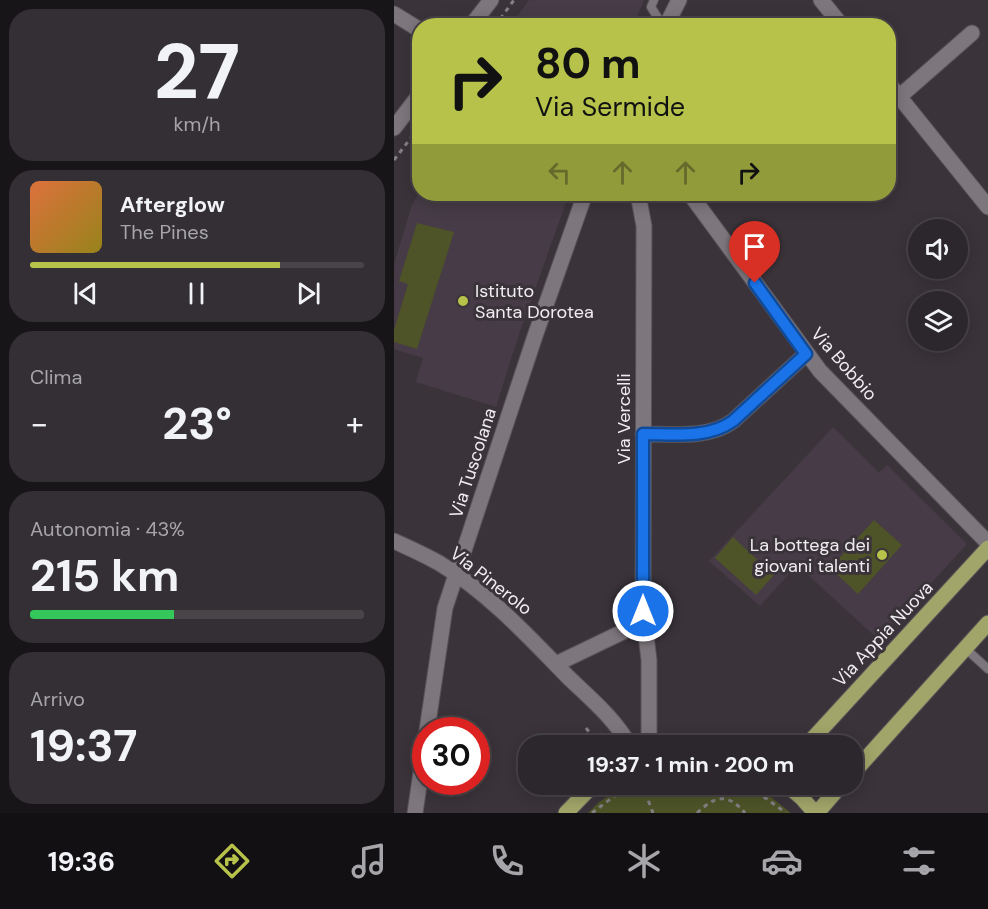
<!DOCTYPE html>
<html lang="it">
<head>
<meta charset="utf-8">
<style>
	:root { --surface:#2c272c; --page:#342f34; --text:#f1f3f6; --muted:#a6a5a9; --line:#484448; --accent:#b6c249 }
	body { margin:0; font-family:"DM Sans",sans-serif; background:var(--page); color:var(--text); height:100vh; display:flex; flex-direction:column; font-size:22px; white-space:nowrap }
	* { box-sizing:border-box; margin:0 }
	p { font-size:20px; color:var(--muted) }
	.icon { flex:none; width:33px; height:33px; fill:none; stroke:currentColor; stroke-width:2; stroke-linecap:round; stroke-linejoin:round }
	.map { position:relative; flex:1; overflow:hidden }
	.panel { display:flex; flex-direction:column; gap:9px; padding:9px; background:#181518; width:394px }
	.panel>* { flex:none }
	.banner { position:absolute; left:18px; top:18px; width:484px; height:183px; border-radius:24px; box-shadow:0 3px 15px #0003,0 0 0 2px var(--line); background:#b6c249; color:#111; overflow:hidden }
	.buttons { position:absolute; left:514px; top:219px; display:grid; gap:12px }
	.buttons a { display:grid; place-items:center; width:60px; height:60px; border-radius:50%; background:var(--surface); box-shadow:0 3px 15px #0003,0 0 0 2px var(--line); font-size:30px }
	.speed { position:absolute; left:18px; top:717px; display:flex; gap:12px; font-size:30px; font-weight:700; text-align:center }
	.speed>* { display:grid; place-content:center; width:78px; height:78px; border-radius:50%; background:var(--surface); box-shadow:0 3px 15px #0003,0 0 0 2px var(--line); line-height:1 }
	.speed .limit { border:9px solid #d22; background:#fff; color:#111 }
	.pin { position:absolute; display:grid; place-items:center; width:51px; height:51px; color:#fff; margin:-62px -26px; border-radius:50% 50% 50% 0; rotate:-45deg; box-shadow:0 0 6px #0007 }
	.pin .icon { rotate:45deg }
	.me { position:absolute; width:66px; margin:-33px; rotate:0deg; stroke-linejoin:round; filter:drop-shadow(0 0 4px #0008) }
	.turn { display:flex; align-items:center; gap:21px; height:126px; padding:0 24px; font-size:27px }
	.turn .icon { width:78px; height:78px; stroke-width:2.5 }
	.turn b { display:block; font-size:42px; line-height:51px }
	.lanes { display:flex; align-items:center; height:57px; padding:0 24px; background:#0003; justify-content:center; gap:30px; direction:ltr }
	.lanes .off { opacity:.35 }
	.big { font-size:45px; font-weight:700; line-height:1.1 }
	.panel .widget { flex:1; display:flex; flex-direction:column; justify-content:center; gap:9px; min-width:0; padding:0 21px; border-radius:24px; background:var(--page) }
	.panel .dial { align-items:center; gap:0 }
	.dial b { font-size:78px; line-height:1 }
	.song { display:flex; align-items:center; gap:18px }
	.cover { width:72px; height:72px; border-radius:9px; background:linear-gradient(135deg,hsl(20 70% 55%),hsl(50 70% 35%)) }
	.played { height:6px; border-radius:3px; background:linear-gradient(90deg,var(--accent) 75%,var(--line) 75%) }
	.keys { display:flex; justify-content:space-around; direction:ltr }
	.heat { display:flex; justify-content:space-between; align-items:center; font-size:33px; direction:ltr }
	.charge { height:9px; border-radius:4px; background:linear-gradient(90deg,#34c759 43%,var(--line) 0) }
	.trip { position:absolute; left:124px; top:735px; width:345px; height:60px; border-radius:24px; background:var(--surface); box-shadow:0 3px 15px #0003,0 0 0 2px var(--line); font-weight:700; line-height:60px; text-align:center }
	.tab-bar { display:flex; height:96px; justify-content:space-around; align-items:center; background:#121012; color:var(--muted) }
	.tab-bar .icon { width:42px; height:42px }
	.tab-bar .active { color:var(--accent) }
	.tab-bar b { font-size:27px; color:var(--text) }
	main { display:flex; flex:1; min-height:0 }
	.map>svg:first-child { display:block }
</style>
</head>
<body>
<main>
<section class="panel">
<div class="widget dial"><b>27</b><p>km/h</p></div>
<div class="widget">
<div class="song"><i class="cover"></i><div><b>Afterglow</b><p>The Pines</p></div></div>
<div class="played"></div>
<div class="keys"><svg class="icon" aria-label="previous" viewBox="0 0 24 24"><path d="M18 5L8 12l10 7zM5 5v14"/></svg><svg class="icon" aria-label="pause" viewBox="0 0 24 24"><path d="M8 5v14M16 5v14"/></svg><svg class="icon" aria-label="next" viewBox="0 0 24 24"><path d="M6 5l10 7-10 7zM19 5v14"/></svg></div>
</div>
<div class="widget"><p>Clima</p>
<div class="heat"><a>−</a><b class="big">23°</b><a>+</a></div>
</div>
<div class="widget"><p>Autonomia · 43%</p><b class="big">215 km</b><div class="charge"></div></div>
<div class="widget"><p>Arrivo</p><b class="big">19:37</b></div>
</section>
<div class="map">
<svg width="594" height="813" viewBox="0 0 594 813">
	<rect width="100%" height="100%" fill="#3a343a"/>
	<path fill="#463b46" d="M135,0H250L240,24L241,25H117Z
		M25,193L175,194L124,337L102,407L22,382L29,358L0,349V264L18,205Z
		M439,427L485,473L493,465L573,544L485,640L403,565L366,606L315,561Z"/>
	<path fill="#4e5428" d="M23,223L60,232L23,349L0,342V330L14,284L5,281Z
		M480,520L508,545L464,594L436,568Z
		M339,537L380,575L362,595L321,558Z
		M233,785H356L372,793L397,813H194L205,802Z"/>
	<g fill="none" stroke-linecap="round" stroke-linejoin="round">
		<defs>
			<path id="service" d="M260,0L257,7L269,26
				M571,648L594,669"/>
			<path id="minor" d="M427,0L448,26
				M0,14L26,30
				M77,26L97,0
				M272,26L285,0
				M495,84L594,207
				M505,97L578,33
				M0,128L26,94
				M244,194L250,226L249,611L255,660V746
				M296,194L426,371L594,543
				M249,434C278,434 315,439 339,421L412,354
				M0,541C15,548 31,555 45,563C95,593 135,637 175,678C197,699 221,719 236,746
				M162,664L241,626L249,611
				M33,730L51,608L141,336L191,194
				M21,813L32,738"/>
			<path id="primary" d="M412,746L594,548
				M459,773L594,623
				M392,784L408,798L421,813
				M172,813L200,784
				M423,813L448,784"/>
		</defs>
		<use href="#service" stroke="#575257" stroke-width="10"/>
		<use href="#minor" stroke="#575257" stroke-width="17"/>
		<use href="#primary" stroke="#575257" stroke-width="17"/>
		<path stroke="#848084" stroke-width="3" stroke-dasharray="4.5 4.5" stroke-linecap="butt" d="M101,26L120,0
			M0,160L26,126
			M192,728L200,738
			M248,784L259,813
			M346,784L373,799L392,813
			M198,813L219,797L242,784
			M303,813C321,796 333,792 351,813"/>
		<use href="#service" stroke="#7d767c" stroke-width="8"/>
		<use href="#minor" stroke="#7d767c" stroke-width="15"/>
		<use href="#primary" stroke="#a1a569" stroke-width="15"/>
	</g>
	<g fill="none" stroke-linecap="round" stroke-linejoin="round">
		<defs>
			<path id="route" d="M249,611V434C278,434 314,439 339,421L412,354L361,283"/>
		</defs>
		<use href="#route" stroke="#114b97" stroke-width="15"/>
		<use href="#route" stroke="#1a73e8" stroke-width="10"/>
	</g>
	<g fill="#b6c249" stroke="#3a343a" stroke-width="2">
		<circle cx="69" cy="301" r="6"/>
		<circle cx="488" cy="555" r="6"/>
	</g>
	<g text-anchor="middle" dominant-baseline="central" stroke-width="6" stroke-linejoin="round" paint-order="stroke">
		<g font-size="18" fill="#f0edf0" stroke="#3a343a" text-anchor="start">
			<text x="81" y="291">Istituto<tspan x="81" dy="21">Santa Dorotea</tspan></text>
			<text x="476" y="545" text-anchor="end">La bottega dei<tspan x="476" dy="21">giovani talenti</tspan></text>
		</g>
		<g font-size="18" fill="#f0edf0" stroke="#3a343a">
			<text transform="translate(450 364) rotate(49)">Via Bobbio</text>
			<text transform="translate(230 419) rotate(-90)">Via Vercelli</text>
			<text transform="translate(79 463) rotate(-72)">Via Tuscolana</text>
			<text transform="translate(97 581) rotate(38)">Via Pinerolo</text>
			<text transform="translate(489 634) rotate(-47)">Via Appia Nuova</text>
		</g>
	</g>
</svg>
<div class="buttons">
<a><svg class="icon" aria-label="sound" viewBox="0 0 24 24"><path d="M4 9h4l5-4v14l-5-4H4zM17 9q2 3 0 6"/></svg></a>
<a><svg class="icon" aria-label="layers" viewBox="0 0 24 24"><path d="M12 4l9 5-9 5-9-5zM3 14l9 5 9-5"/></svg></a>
</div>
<div class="speed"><div class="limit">30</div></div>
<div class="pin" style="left:361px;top:283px;background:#d93025"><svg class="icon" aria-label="arrive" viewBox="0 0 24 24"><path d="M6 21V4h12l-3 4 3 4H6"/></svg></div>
<svg class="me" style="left:249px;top:611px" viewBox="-20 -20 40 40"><circle r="17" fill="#1a73e8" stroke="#fff" stroke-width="3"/><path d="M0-11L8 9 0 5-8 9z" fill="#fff"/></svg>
<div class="trip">19:37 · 1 min · 200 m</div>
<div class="banner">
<div class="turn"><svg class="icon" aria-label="right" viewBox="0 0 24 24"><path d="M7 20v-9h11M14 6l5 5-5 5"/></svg><div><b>80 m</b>Via Sermide</div></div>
<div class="lanes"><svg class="icon off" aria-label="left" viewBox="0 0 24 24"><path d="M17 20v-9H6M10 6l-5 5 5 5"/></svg><svg class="icon off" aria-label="ahead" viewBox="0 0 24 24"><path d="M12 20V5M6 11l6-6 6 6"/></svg><svg class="icon off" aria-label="ahead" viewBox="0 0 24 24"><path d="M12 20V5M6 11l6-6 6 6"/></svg><svg class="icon" aria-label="right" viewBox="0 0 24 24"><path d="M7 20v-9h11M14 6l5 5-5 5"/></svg></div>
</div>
</div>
</main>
<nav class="tab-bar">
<b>19:36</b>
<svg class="icon active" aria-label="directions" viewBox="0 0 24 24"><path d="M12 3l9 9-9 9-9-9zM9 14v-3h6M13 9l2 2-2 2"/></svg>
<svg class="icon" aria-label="music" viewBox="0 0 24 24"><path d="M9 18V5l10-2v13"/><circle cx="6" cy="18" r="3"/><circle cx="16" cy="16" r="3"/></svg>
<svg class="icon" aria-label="phone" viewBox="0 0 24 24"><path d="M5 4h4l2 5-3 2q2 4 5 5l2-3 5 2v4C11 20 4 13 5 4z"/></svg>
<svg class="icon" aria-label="climate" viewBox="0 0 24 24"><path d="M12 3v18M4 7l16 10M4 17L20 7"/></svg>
<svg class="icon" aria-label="car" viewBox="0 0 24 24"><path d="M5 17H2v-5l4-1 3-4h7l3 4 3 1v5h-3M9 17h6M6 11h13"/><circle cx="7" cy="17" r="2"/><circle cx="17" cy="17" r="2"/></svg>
<svg class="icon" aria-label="filters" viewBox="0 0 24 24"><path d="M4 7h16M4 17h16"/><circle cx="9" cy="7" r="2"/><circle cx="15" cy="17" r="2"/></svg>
</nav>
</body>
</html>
